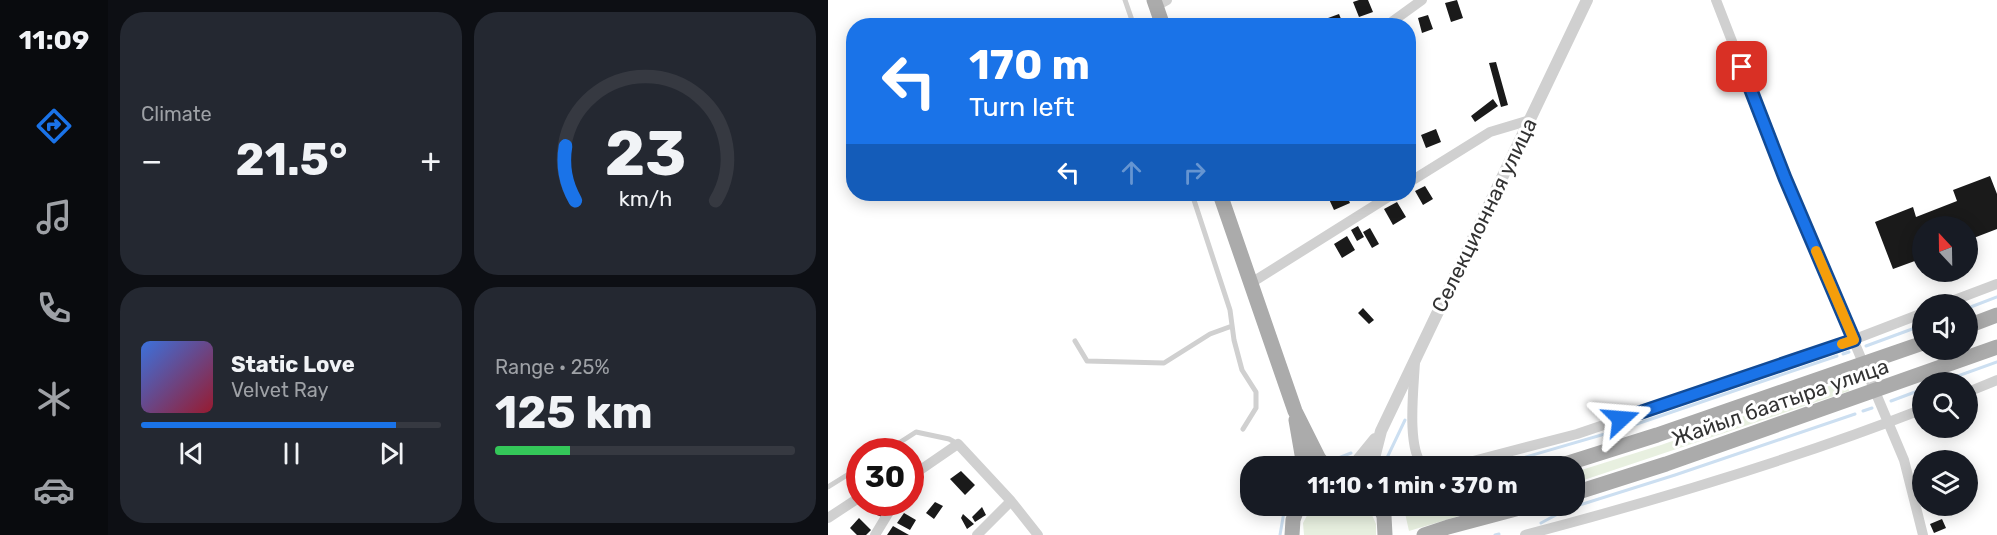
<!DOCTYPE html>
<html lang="en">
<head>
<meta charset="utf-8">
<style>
	:root { --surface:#171b24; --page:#242831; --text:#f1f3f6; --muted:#9ea1a6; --line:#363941; --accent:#1a73e8 }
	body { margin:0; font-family:Rubik,sans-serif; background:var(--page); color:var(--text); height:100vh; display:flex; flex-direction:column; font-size:22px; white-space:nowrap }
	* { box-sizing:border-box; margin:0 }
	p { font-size:20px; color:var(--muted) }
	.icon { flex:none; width:33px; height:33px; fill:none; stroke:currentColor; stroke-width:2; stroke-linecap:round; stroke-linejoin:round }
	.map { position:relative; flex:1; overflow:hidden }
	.sheet { display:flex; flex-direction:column; gap:12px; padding:12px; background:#0d0f14; width:720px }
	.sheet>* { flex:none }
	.guide { position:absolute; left:18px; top:18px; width:570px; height:183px; border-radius:24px; box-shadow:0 3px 15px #0003; background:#1a73e8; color:#fff; overflow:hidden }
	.needle { width:39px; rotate:338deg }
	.controls { position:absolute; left:1084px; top:216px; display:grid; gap:12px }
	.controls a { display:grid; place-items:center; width:66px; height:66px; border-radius:50%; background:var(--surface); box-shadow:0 3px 15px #0003; font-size:30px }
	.speed { position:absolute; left:18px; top:438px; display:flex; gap:12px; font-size:30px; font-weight:700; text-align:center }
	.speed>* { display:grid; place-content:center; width:78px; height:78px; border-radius:50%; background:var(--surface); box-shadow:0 3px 15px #0003; line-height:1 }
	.speed .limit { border:9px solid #d22; background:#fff; color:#111 }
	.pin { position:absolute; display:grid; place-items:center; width:51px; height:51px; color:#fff; margin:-26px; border-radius:12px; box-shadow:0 3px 9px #0006 }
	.me { position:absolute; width:66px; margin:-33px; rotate:71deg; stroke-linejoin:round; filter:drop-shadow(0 0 4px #0008) }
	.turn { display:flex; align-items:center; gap:21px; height:126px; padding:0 24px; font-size:27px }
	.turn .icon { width:78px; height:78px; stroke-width:2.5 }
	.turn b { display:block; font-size:42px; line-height:51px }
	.lanes { display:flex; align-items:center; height:57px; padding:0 24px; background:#0003; justify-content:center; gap:30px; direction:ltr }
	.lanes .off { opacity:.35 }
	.big { font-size:45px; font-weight:700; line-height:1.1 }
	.sheet .tile { flex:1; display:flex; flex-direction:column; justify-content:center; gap:9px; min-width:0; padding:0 21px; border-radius:24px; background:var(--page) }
	.sheet .dial { align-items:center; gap:0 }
	.dial svg { height:156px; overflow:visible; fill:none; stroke:var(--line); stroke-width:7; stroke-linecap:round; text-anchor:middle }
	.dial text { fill:var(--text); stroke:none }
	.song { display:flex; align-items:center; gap:18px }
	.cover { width:72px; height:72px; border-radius:9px; background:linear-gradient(135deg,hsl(220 70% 55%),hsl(350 70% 35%)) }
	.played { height:6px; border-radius:3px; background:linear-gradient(90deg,var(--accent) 85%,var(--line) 85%) }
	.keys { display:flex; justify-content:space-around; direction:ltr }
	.heat { display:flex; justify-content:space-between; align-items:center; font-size:33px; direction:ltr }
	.charge { height:9px; border-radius:4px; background:linear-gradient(90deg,#34c759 25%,var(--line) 0) }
	.sheet .tiles { flex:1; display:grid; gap:12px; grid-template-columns:repeat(2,1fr) }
	.trip { position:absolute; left:412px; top:456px; width:345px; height:60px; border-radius:24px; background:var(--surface); box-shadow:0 3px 15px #0003; font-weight:700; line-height:60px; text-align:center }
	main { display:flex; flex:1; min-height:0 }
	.tabs { display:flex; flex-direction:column; width:108px; justify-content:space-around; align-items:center; background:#090b0e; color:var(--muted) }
	.tabs .icon { width:42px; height:42px }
	.tabs .current { color:var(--accent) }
	.tabs b { font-size:27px; color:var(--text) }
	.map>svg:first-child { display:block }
</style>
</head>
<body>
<main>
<nav class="tabs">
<b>11:09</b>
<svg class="icon current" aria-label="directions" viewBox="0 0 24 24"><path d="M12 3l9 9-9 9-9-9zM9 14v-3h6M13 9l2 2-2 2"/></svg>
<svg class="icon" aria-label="music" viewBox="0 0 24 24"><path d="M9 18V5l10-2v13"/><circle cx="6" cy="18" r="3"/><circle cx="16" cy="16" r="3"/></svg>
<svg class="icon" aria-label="phone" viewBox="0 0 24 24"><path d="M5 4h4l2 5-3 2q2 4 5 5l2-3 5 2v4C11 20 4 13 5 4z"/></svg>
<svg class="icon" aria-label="climate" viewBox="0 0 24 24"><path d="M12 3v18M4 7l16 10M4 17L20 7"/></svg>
<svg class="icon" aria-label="car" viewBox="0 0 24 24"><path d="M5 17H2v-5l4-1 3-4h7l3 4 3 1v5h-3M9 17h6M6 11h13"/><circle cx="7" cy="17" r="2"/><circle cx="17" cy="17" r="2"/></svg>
</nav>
<section class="sheet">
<div class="tiles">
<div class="tile"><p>Climate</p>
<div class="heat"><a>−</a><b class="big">21.5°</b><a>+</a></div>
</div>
<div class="tile dial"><svg viewBox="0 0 100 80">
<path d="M14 69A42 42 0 1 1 86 69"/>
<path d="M14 69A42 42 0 0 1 9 41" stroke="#1a73e8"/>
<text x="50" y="56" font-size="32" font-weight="700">23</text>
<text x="50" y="72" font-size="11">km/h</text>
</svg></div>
<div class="tile">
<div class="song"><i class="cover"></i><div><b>Static Love</b><p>Velvet Ray</p></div></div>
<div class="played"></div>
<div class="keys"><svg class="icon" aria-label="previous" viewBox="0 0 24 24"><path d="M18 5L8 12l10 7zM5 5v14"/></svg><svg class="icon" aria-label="pause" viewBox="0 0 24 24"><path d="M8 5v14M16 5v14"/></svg><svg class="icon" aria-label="next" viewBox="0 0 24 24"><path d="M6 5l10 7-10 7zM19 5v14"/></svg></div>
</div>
<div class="tile"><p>Range · 25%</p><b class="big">125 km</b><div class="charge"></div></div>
</div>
</section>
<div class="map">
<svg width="1169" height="535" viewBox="0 0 1169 535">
	<rect width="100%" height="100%" fill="#fff"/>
	<path fill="#e8f0e0" d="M1018,380L1021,391L747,483V472L833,445Z
		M484,506H540L548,524V535H476L475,523Z
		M618,506H664L581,531L577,513Z"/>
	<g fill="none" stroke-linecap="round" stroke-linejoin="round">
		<path stroke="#ccdff1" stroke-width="3" d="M1140,308L1169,297
			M1038,346L1095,325
			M1015,354L1021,352
			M1113,382L1169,362
			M1063,401L1095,389
			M1035,411L1044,408
			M508,459L523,453
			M557,462L577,420
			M667,466L794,429L1009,356
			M713,523L739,509L847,475L1027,414
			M452,535L457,506
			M667,535L671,534"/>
	</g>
	<path fill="#1a1a1a" d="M531,0H540L545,12L531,17L525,2Z
		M629,0L635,18L623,22L617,3Z
		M511,14L516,26H503L500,18Z
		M600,15L605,29L594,33L590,18Z
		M668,62L680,105L673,107L661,63Z
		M665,99L670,106L647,122L643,116Z
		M608,129L613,142L598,148L593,135Z
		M1162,176L1169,194V229L1143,239L1145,244L1140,246V226H1095V258L1065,269L1047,222L1085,207L1088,217L1129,201L1125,190Z
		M597,186L605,199L595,205L587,191Z
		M507,194H518L522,203L506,210L500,197Z
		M569,202L578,217L565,225L556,209Z
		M530,226L536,237L529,241L523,230Z
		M542,228L551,244L544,248L535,232Z
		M519,236L527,250L514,258L506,244Z
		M535,308L546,320L541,324L530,313Z
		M133,471L147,485L137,495L122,479Z
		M54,502H63L54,517L49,515Z
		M107,502L115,506L106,519L98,513Z
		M154,507L158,515L147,522L144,517Z
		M76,513L88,520L82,530L69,523Z
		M135,514L146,524L139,529L133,518Z
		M31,518L43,530L38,535H29L22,528Z
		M1114,519L1118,528L1106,533L1102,524Z
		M65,526L81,535H59Z"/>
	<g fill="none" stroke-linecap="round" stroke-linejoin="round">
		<path stroke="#d0d0d0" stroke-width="5" d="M297,0L306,26
			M364,194L402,310L406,340L414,370L428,392V408L415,429
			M247,341L259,361L336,363L382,334L404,326
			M57,452L88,432L121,439L130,444
			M0,487L32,467"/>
		<path stroke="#d0d0d0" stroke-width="10" d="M888,0L957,178L1076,460L1095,535
			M328,6L339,0
			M558,26L594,0
			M580,183L662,132L702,120
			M423,283L565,194
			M1116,304L1169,284
			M587,361C586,386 578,448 595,466
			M1140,392L1169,380
			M626,466L749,434L1009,346L1095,313
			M82,477L130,444L183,501L210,535
			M0,518L32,497
			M47,535L67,502
			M149,535L183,501
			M697,535C830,500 967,459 1095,409"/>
		<path stroke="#d0d0d0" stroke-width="12" d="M525,466L547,439
			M544,466L553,431L759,0"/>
		<path stroke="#ababab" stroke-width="15" d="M326,0L335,26
			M392,194L467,411L491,459L497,466
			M1140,326L1169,315
			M468,420L476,466
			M525,466H526
			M731,466L829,435L1095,343
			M747,493L838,464L1169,347
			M551,506L556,516L557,535
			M464,535L465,520L470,506
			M596,535L620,527L699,506"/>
	</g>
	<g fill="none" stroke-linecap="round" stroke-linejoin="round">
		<defs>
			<path id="route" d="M793,419L1026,340L957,178L914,67"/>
		</defs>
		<use href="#route" stroke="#114b97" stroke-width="15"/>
		<use href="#route" stroke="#1a73e8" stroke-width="10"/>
		<path stroke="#f59e0b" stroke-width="10" d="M988,251L1026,340L1014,344"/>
	</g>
	<g text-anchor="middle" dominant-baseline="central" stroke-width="6" stroke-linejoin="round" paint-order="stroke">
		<g font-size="21" fill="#333" stroke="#fff">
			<text transform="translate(656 215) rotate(-64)">Селекционная улица</text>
			<text transform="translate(952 402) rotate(-19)">Жайыл баатыра улица</text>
		</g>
	</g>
</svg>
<div class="controls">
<a><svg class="needle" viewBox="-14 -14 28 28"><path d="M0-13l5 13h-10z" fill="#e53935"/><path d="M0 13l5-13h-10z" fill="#9ea1a6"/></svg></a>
<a><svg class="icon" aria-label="sound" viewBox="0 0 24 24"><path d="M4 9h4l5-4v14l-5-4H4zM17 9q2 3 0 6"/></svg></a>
<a><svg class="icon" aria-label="search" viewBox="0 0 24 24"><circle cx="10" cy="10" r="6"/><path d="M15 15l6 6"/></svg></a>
<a><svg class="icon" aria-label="layers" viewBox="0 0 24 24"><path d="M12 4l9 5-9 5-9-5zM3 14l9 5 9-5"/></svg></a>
</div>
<div class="speed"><div class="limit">30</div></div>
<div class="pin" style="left:914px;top:67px;background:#d93025"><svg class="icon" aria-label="arrive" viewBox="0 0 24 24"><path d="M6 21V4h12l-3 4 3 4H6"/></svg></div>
<svg class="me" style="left:793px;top:419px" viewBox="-20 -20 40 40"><path d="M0-17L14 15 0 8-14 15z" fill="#1a73e8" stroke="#fff" stroke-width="4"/></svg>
<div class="trip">11:10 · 1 min · 370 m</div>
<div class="guide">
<div class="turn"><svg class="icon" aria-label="left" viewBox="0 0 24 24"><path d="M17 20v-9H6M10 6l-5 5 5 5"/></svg><div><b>170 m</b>Turn left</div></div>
<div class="lanes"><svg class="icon" aria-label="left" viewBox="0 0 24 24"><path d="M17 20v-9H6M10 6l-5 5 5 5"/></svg><svg class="icon off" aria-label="ahead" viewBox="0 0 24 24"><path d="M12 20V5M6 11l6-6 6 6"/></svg><svg class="icon off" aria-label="right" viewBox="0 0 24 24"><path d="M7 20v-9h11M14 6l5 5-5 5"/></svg></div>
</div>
</div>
</main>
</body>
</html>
